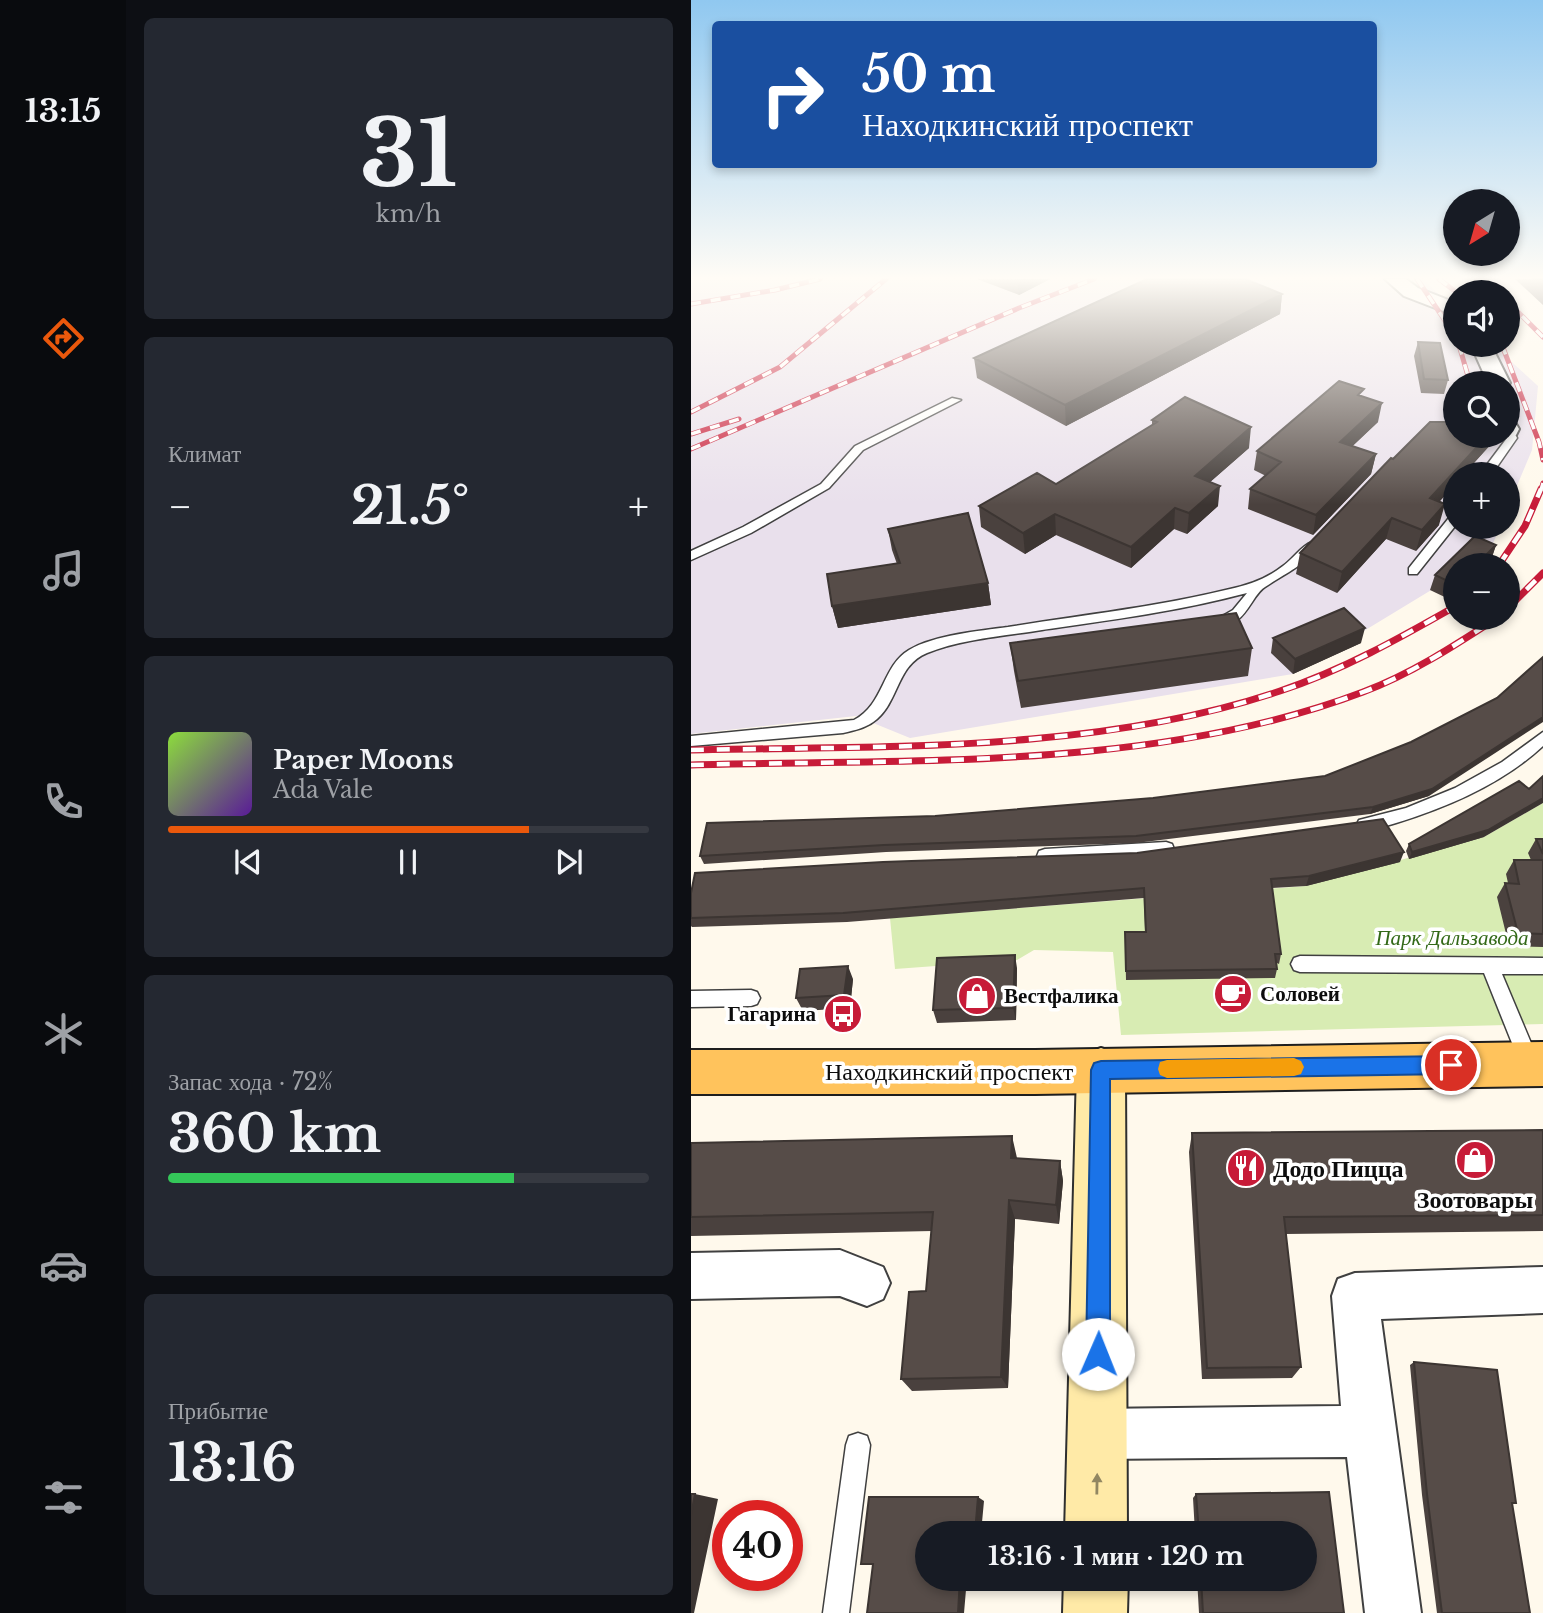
<!DOCTYPE html>
<html lang="ru">
<head>
<meta charset="utf-8">
<style>
	:root { --surface:#171b24; --page:#242831; --text:#f1f3f6; --muted:#9ea1a6; --line:#363941; --accent:#ea580c }
	body { margin:0; font-family:"Libre Baskerville",serif; background:var(--page); color:var(--text); height:100vh; display:flex; flex-direction:column; font-size:26px; white-space:nowrap }
	* { box-sizing:border-box; margin:0 }
	p { font-size:23px; color:var(--muted) }
	.icon { flex:none; width:38px; height:38px; fill:none; stroke:currentColor; stroke-width:2; stroke-linecap:round; stroke-linejoin:round }
	.map { position:relative; flex:1; overflow:hidden }
	.drawer { display:flex; flex-direction:column; gap:18px; padding:18px; background:#0d0f14; width:565px }
	.drawer>* { flex:none }
	.guide { position:absolute; left:21px; top:21px; width:665px; height:147px; border-radius:7px; box-shadow:0 4px 10px #0003; background:#1a4fa0; color:#fff; overflow:hidden }
	.needle { width:46px; rotate:217deg }
	.tools { position:absolute; left:752px; top:189px; display:grid; gap:14px }
	.tools a { display:grid; place-items:center; width:77px; height:77px; border-radius:50%; background:var(--surface); box-shadow:0 4px 10px #0003; font-size:35px }
	.speed { position:absolute; left:21px; top:1500px; display:flex; gap:14px; font-size:35px; font-weight:700; text-align:center }
	.speed>* { display:grid; place-content:center; width:91px; height:91px; border-radius:50%; background:var(--surface); box-shadow:0 4px 10px #0003; line-height:1 }
	.speed .limit { border:10px solid #d22; background:#fff; color:#111 }
	.pin { position:absolute; display:grid; place-items:center; width:60px; height:60px; color:#fff; margin:-30px; border:4px solid #fff; border-radius:50%; box-shadow:0 2px 7px #0007 }
	.me { position:absolute; width:77px; margin:-38px; rotate:1deg; stroke-linejoin:round; filter:drop-shadow(0 0 5px #0008) }
	.turn { display:flex; align-items:center; gap:24px; height:147px; padding:0 35px; font-size:32px }
	.turn .icon { width:91px; height:91px; stroke-width:2.5 }
	.turn b { display:block; font-size:49px; line-height:60px }
	.big { font-size:52px; font-weight:700; line-height:1.1 }
	.drawer .tile { flex:1; display:flex; flex-direction:column; justify-content:center; gap:10px; min-width:0; padding:0 24px; border-radius:10px; background:var(--page) }
	.drawer .dial { align-items:center; gap:0 }
	.dial b { font-size:91px; line-height:1 }
	.song { display:flex; align-items:center; gap:21px }
	.cover { width:84px; height:84px; border-radius:10px; background:linear-gradient(135deg,hsl(90 70% 55%),hsl(270 70% 35%)) }
	.played { height:7px; border-radius:4px; background:linear-gradient(90deg,var(--accent) 75%,var(--line) 75%) }
	.keys { display:flex; justify-content:space-around; direction:ltr }
	.heat { display:flex; justify-content:space-between; align-items:center; font-size:38px; direction:ltr }
	.charge { height:10px; border-radius:5px; background:linear-gradient(90deg,#34c759 72%,var(--line) 0) }
	.trip { position:absolute; left:224px; top:1521px; width:402px; height:70px; border-radius:35px; background:var(--surface); box-shadow:0 4px 10px #0003; font-weight:700; line-height:70px; text-align:center }
	main { display:flex; flex:1; min-height:0 }
	.tabs { display:flex; flex-direction:column; width:126px; justify-content:space-around; align-items:center; background:#090b0e; color:var(--muted) }
	.tabs .icon { width:49px; height:49px }
	.tabs .current { color:var(--accent) }
	.tabs b { font-size:32px; color:var(--text) }
	.map>svg:first-child { display:block }
</style>
</head>
<body>
<main>
<nav class="tabs">
<b>13:15</b>
<svg class="icon current" aria-label="directions" viewBox="0 0 24 24"><path d="M12 3l9 9-9 9-9-9zM9 14v-3h6M13 9l2 2-2 2"/></svg>
<svg class="icon" aria-label="music" viewBox="0 0 24 24"><path d="M9 18V5l10-2v13"/><circle cx="6" cy="18" r="3"/><circle cx="16" cy="16" r="3"/></svg>
<svg class="icon" aria-label="phone" viewBox="0 0 24 24"><path d="M5 4h4l2 5-3 2q2 4 5 5l2-3 5 2v4C11 20 4 13 5 4z"/></svg>
<svg class="icon" aria-label="climate" viewBox="0 0 24 24"><path d="M12 3v18M4 7l16 10M4 17L20 7"/></svg>
<svg class="icon" aria-label="car" viewBox="0 0 24 24"><path d="M5 17H2v-5l4-1 3-4h7l3 4 3 1v5h-3M9 17h6M6 11h13"/><circle cx="7" cy="17" r="2"/><circle cx="17" cy="17" r="2"/></svg>
<svg class="icon" aria-label="filters" viewBox="0 0 24 24"><path d="M4 7h16M4 17h16"/><circle cx="9" cy="7" r="2"/><circle cx="15" cy="17" r="2"/></svg>
</nav>
<section class="drawer">
<div class="tile dial"><b>31</b><p>km/h</p></div>
<div class="tile"><p>Климат</p>
<div class="heat"><a>−</a><b class="big">21.5°</b><a>+</a></div>
</div>
<div class="tile">
<div class="song"><i class="cover"></i><div><b>Paper Moons</b><p>Ada Vale</p></div></div>
<div class="played"></div>
<div class="keys"><svg class="icon" aria-label="previous" viewBox="0 0 24 24"><path d="M18 5L8 12l10 7zM5 5v14"/></svg><svg class="icon" aria-label="pause" viewBox="0 0 24 24"><path d="M8 5v14M16 5v14"/></svg><svg class="icon" aria-label="next" viewBox="0 0 24 24"><path d="M6 5l10 7-10 7zM19 5v14"/></svg></div>
</div>
<div class="tile"><p>Запас хода · 72%</p><b class="big">360 km</b><div class="charge"></div></div>
<div class="tile"><p>Прибытие</p><b class="big">13:16</b></div>
</section>
<div class="map">
<svg width="852" height="1613" viewBox="0 0 852 1613">
	<rect width="100%" height="100%" fill="#fff9ec"/>
	<path fill="#e9e0ec" fill-rule="evenodd" d="M0,279H731L765,310V345H802L847,386L841,450L817,507V474H765V527H809L797,555L765,565V575L602,674L219,738L165,716L0,734ZM765,383H817V436H765Z"/>
	<path fill="#d8ecb3" d="M852,803V1024L430,1035L422,952L343,950L326,960L204,969L199,918L615,886L793,837Z"/>
	<g fill="none" stroke-linecap="round" stroke-linejoin="round">
		<defs>
			<path id="lane" d="M261,398L270,400L172,450L138,488L60,533L0,560V551L52,527L130,484L164,446Z
				M817,427L821,428L826,438L801,474H789L816,438L814,436H817Z
				M765,513V525L726,574H718V568L761,514Z
				M621,542L627,546C609,569 596,572 574,587C559,596 554,631 523,625L521,622L542,610L556,593C489,611 420,620 351,630C314,636 271,639 236,653C206,665 208,700 186,719C176,728 164,730 152,733L0,746V736L163,720C193,705 191,666 218,650C243,635 288,631 317,627C391,615 466,607 539,589C558,585 577,578 592,566C602,559 610,546 621,542Z
				M852,732V746C811,784 757,807 705,823C694,826 679,832 668,828L666,824L668,820L715,808L764,788L811,762Z
				M475,842L481,844L483,849L481,854L475,856L354,863L348,861L346,856L348,851L354,849Z
				M609,956L852,958V974H811L848,1062L845,1068L838,1071L831,1068L793,973L609,972L603,970L600,964L603,958Z
				M60,990L66,992L69,998L66,1004L60,1006L0,1007V991Z
				M167,1433L176,1436L179,1445L158,1613H132L155,1445L158,1436Z"/>
			<path id="street" d="M694,279H715L727,288L765,303V316L713,296Z
				M780,345H800L819,383L817,385L797,383Z
				M817,422L825,424L828,429L825,435L813,436H817Z
				M149,1250L192,1267L199,1283L192,1299L176,1306L149,1296L0,1299V1253Z
				M852,1267V1313L690,1319L730,1613H674L656,1457L406,1459L388,1452L381,1434L388,1416L406,1409L650,1406L641,1296L647,1279L664,1273Z"/>
			<path id="secondary" d="M410,1048L427,1054L434,1070L436,1533H374L386,1070L393,1054Z
				M373,1578H437L436,1613H372Z"/>
			<path id="primary" d="M852,1042V1086L344,1094H0V1050H344Z"/>
		</defs>
		<use href="#lane" stroke="#404040" stroke-width="3"/>
		<use href="#street" stroke="#404040" stroke-width="4"/>
		<use href="#secondary" stroke="#2f2f2f" stroke-width="4"/>
		<use href="#primary" stroke="#1e1e1e" stroke-width="4"/>
		<use href="#lane" fill="#fff" fill-rule="evenodd"/>
		<use href="#street" fill="#fff" fill-rule="evenodd"/>
		<use href="#secondary" fill="#ffeaa7" fill-rule="evenodd"/>
		<use href="#primary" fill="#ffc35c" fill-rule="evenodd"/>
		<defs>
			<path id="rail-far1" d="M726,279L765,337
				M748,279L765,292
				M786,279L804,292
				M817,302L852,337
				M0,304L84,290L129,279
				M768,345L779,383
				M811,345L848,442L852,460
				M0,412L89,367L195,279
				M0,434L48,419
				M0,449L328,308L403,279
				M850,490L852,483"/>
			<path id="rail" d="M808,565L834,526L850,489
				M817,608L852,573
				M0,750C191,746 407,753 589,691C652,670 707,639 765,606
				M0,765C219,759 465,771 672,692C720,674 763,646 806,618"/>
		</defs>
		<use href="#rail-far1" stroke="#c71b38" stroke-width="5"/>
		<use href="#rail" stroke="#c71b38" stroke-width="7"/>
		<use href="#rail-far1" stroke="#fff" stroke-width="3.5" stroke-dasharray="10" stroke-linecap="butt"/>
		<use href="#rail" stroke="#fff" stroke-width="4.5" stroke-dasharray="13" stroke-linecap="butt"/>
	</g>
	<path fill="#4a413e" d="M286,279H359L328,295Z
		M824,279H852V305Z
		M591,294L589,314L375,426L286,378L283,358Z
		M727,342L757,380L753,394L730,393L723,356Z
		M672,397L687,422L661,446L685,454L680,474L622,535L557,509L559,489L575,476L563,470L566,451Z
		M461,420L558,448L519,482L527,506L496,534L483,529L440,568L365,535L334,554L290,527L288,506L365,484L461,425Z
		M765,436H803L801,443L773,474H765V483L748,502V525L725,551L695,539L646,593L605,574L609,553L702,459Z
		M197,529L297,583L300,605L147,628L141,606L206,564L201,550Z
		M784,536L805,545L800,560L795,565H765V596L760,600L739,590L744,575Z
		M582,638L670,643L602,674L580,653Z
		M319,643L561,648L557,676L330,708L323,671Z
		M738,796L679,814L445,843L195,852L13,864L9,856L244,816Z
		M793,837L718,859L715,851L718,844Z
		M845,839H852V947L818,946L806,897L814,883H817L815,874L823,860H840L837,853Z
		M709,862L615,886L581,888L590,954L588,964L586,963V969L584,978L435,980L434,932H454L453,898L156,922L1,927L0,926V893Z
		M326,968L325,1020L246,1023L242,1010Z
		M162,979L159,1008L112,1011L105,998Z
		M852,1130V1231L595,1234L610,1367L601,1378L511,1379L498,1152L501,1133Z
		M0,1143L369,1161L372,1181L368,1224L324,1219L317,1388L221,1391L210,1379L235,1291L241,1231L0,1236Z
		M723,1362L825,1503L821,1504L839,1613H746L731,1495L719,1365Z
		M638,1492L653,1613H508L506,1578H614V1533H504L502,1498L505,1494Z"/>
	<path fill="#3c3532" d="M326,279H359L328,295Z
		M591,294L589,314L375,426L374,405Z
		M691,403L687,422L646,461L649,442Z
		M560,427L558,448L502,497L504,476Z
		M796,436H803L801,443L773,474H765V483L733,519L739,498Z
		M685,454L680,474L622,535L625,515Z
		M529,486L527,506L496,534L498,513Z
		M754,504L748,525L725,551L731,530Z
		M484,508L483,529L440,568V547Z
		M364,514L365,535L334,554L332,533Z
		M701,518L695,539L646,593L651,572Z
		M805,545L800,560L795,565H785Z
		M297,583L300,605L147,628L141,606Z
		M765,587V596L760,600Z
		M674,628L670,643L602,674L604,659Z
		M852,717V722L738,796L679,814L682,807Z
		M852,798V803L793,837L718,859L721,852Z
		M713,852L709,862L615,886L618,876Z
		M324,955L326,968L325,1020L322,1008Z
		M157,966L162,979L159,1008L153,995Z
		M321,1136L326,1158L325,1179L320,1158Z
		M369,1161L372,1181L368,1224L365,1205Z
		M318,1200L324,1219L317,1388L310,1377Z
		M4,1494L27,1499L3,1613H0V1515Z
		M287,1497L293,1501L290,1533H284Z
		M269,1578H276L273,1613H267Z"/>
	<path fill="#564c48" stroke="#3c3532" stroke-width="2" d="M456,279H554L591,294L374,405L283,358Z
		M844,279H852V286Z
		M727,342L749,343L757,380L733,379Z
		M648,381L673,389L667,395L691,403L649,442L685,454L625,515L559,489L590,462L566,451Z
		M494,397L560,427L504,476L529,486L498,513L484,508L440,547L364,514L332,533L288,506L346,473L365,484L466,422L461,420Z
		M739,422H765V436H796L739,498L754,504L731,530L701,518L651,572L609,553L700,458L702,459Z
		M277,513L297,583L141,606L136,574L209,563L197,529Z
		M784,536L805,545L785,565H765V585L744,575Z
		M653,608L674,628L604,659L582,638Z
		M545,613L561,648L327,681L319,643Z
		M852,657V717L741,789L682,807L445,836L193,845L9,856L16,823L244,816L462,798L634,776L720,742L806,698Z
		M852,776V798L797,830L721,852L718,844L828,781L838,789Z
		M692,819L713,852L618,876L580,879L590,954H584L586,969L435,971L434,932H455L453,888L152,913L0,918V893L4,873L192,862L446,853Z
		M845,839H852V854Z
		M823,860H852V934L827,933L814,883L828,884Z
		M324,955L322,1008L242,1010L246,958Z
		M157,966L153,995L105,998L109,969Z
		M852,1130V1215L593,1217L610,1367L516,1368L501,1133Z
		M321,1136L320,1158L369,1161L365,1205L318,1200L310,1377L210,1379L218,1292L235,1291L242,1212L0,1217V1143Z
		M723,1362L806,1370L825,1503H821L839,1613H751L736,1494Z
		M638,1492L653,1613H512L510,1578H614V1533H508L505,1494Z
		M0,1494H4L0,1515Z
		M178,1497H287L284,1533H236V1578H269L267,1613H176L182,1564H170Z"/>
	<defs><path id="oneway-solid" d="M-6-.8H1V-3.2L6.5 0L1 3.2V.8H-6Z" transform="scale(1.75)"/></defs>
	<use fill="#928762" href="#oneway-solid" transform="translate(406 1484) rotate(-89)"/>
	<linearGradient id="sky" x2="0" y2="1"><stop stop-color="#90c8f0"/><stop offset="0.55" stop-color="#fffcf6"/><stop offset="1" stop-color="#fffcf6" stop-opacity="0"/></linearGradient>
	<rect width="852" height="505" fill="url(#sky)"/>
	<path fill="#1a73e8" stroke="#114b97" stroke-width="2" d="M760,1056L767,1058L770,1065L767,1071L760,1074L419,1079V1354L415,1362L407,1365L399,1362L395,1354L400,1070L403,1063L410,1061Z"/>
	<path fill="#f59e0b" d="M603,1058L610,1061L613,1067L610,1074L603,1076L476,1078L469,1075L467,1069L469,1062L476,1060Z"/>
	<defs>
		<symbol id="cafe-disc" viewBox="-11 -11 22 22"><circle r="9.5" fill="#c71b38" stroke="#fff"/><path d="M-5.5-4.5H6V0H3Q3 3.5 0 3.5H-2.5Q-5.5 3.5-5.5 0ZM3-3.2v2h1.7v-2ZM-6 4.5H4V6H-6Z" fill="#fff"/></symbol>
		<symbol id="shop-disc" viewBox="-11 -11 22 22"><circle r="9.5" fill="#c71b38" stroke="#fff"/><path d="M-5-2.5h2.3a2.7 3.5 0 0 1 5.4 0H5L5.5 6h-11ZM-1.5-2.5h3a1.5 2.3 0 0 0-3 0Z" fill="#fff"/></symbol>
		<symbol id="bus-disc" viewBox="-11 -11 22 22"><circle r="9.5" fill="#c71b38" stroke="#fff"/><path d="M-5-6H5V4H4V6H2V4H-2V6H-4V4H-5ZM-3.5-4V0h7V-4ZM-3.5 1.2v1.5H-2V1.2ZM2 1.2v1.5H3.5V1.2Z" fill="#fff"/></symbol>
		<symbol id="restaurant-disc" viewBox="-11 -11 22 22"><circle r="9.5" fill="#c71b38" stroke="#fff"/><path d="M-5-6h1v4h1v-4h1v4h1v-4h1v5L-1.5 .5V6h-2V.5L-5-1ZM5-6V6H3V1.5H1.5Q1.5-4 5-6Z" fill="#fff"/></symbol>
	</defs>
	<g fill-rule="evenodd">
		<use href="#cafe-disc" x="520" y="972" width="44" height="44"/>
		<use href="#shop-disc" x="264" y="974" width="44" height="44"/>
		<use href="#bus-disc" x="130" y="992" width="44" height="44"/>
		<use href="#shop-disc" x="762" y="1138" width="44" height="44"/>
		<use href="#restaurant-disc" x="533" y="1146" width="44" height="44"/>
	</g>
	<g text-anchor="middle" dominant-baseline="central" stroke-width="7" stroke-linejoin="round" paint-order="stroke">
		<g font-size="21" font-style="italic" fill="#336918" stroke="#fff">
			<text x="761" y="938">Парк Дальзавода</text>
		</g>
		<g font-size="21" font-weight="bold" fill="#0d0d0d" stroke="#fff" text-anchor="start">
			<text x="569" y="994">Соловей</text>
			<text x="313" y="996">Вестфалика</text>
			<text x="125" y="1014" text-anchor="end">Гагарина</text>
		</g>
		<g font-size="24" fill="#0d0d0d" stroke="#fff">
			<text x="258" y="1071">Находкинский проспект</text>
		</g>
		<g font-size="24" font-weight="bold" fill="#0d0d0d" stroke="#fff" text-anchor="start">
			<text x="582" y="1168">Додо Пицца</text>
			<text x="784" y="1199" text-anchor="middle">Зоотовары</text>
		</g>
	</g>
</svg>
<div class="tools">
<a><svg class="needle" viewBox="-14 -14 28 28"><path d="M0-13l5 13h-10z" fill="#e53935"/><path d="M0 13l5-13h-10z" fill="#9ea1a6"/></svg></a>
<a><svg class="icon" aria-label="sound" viewBox="0 0 24 24"><path d="M4 9h4l5-4v14l-5-4H4zM17 9q2 3 0 6"/></svg></a>
<a><svg class="icon" aria-label="search" viewBox="0 0 24 24"><circle cx="10" cy="10" r="6"/><path d="M15 15l6 6"/></svg></a>
<a>+</a>
<a>−</a>
</div>
<div class="speed"><div class="limit">40</div></div>
<div class="pin" style="left:760px;top:1065px;background:#d93025"><svg class="icon" aria-label="arrive" viewBox="0 0 24 24"><path d="M6 21V4h12l-3 4 3 4H6"/></svg></div>
<svg class="me" style="left:407px;top:1354px" viewBox="-20 -20 40 40"><circle r="19" fill="#fff"/><path d="M0-13L10 11 0 6-10 11z" fill="#1a73e8"/></svg>
<div class="trip">13:16 · 1 мин · 120 m</div>
<div class="guide">
<div class="turn"><svg class="icon" aria-label="right" viewBox="0 0 24 24"><path d="M7 20v-9h11M14 6l5 5-5 5"/></svg><div><b>50 m</b>Находкинский проспект</div></div>
</div>
</div>
</main>
</body>
</html>
